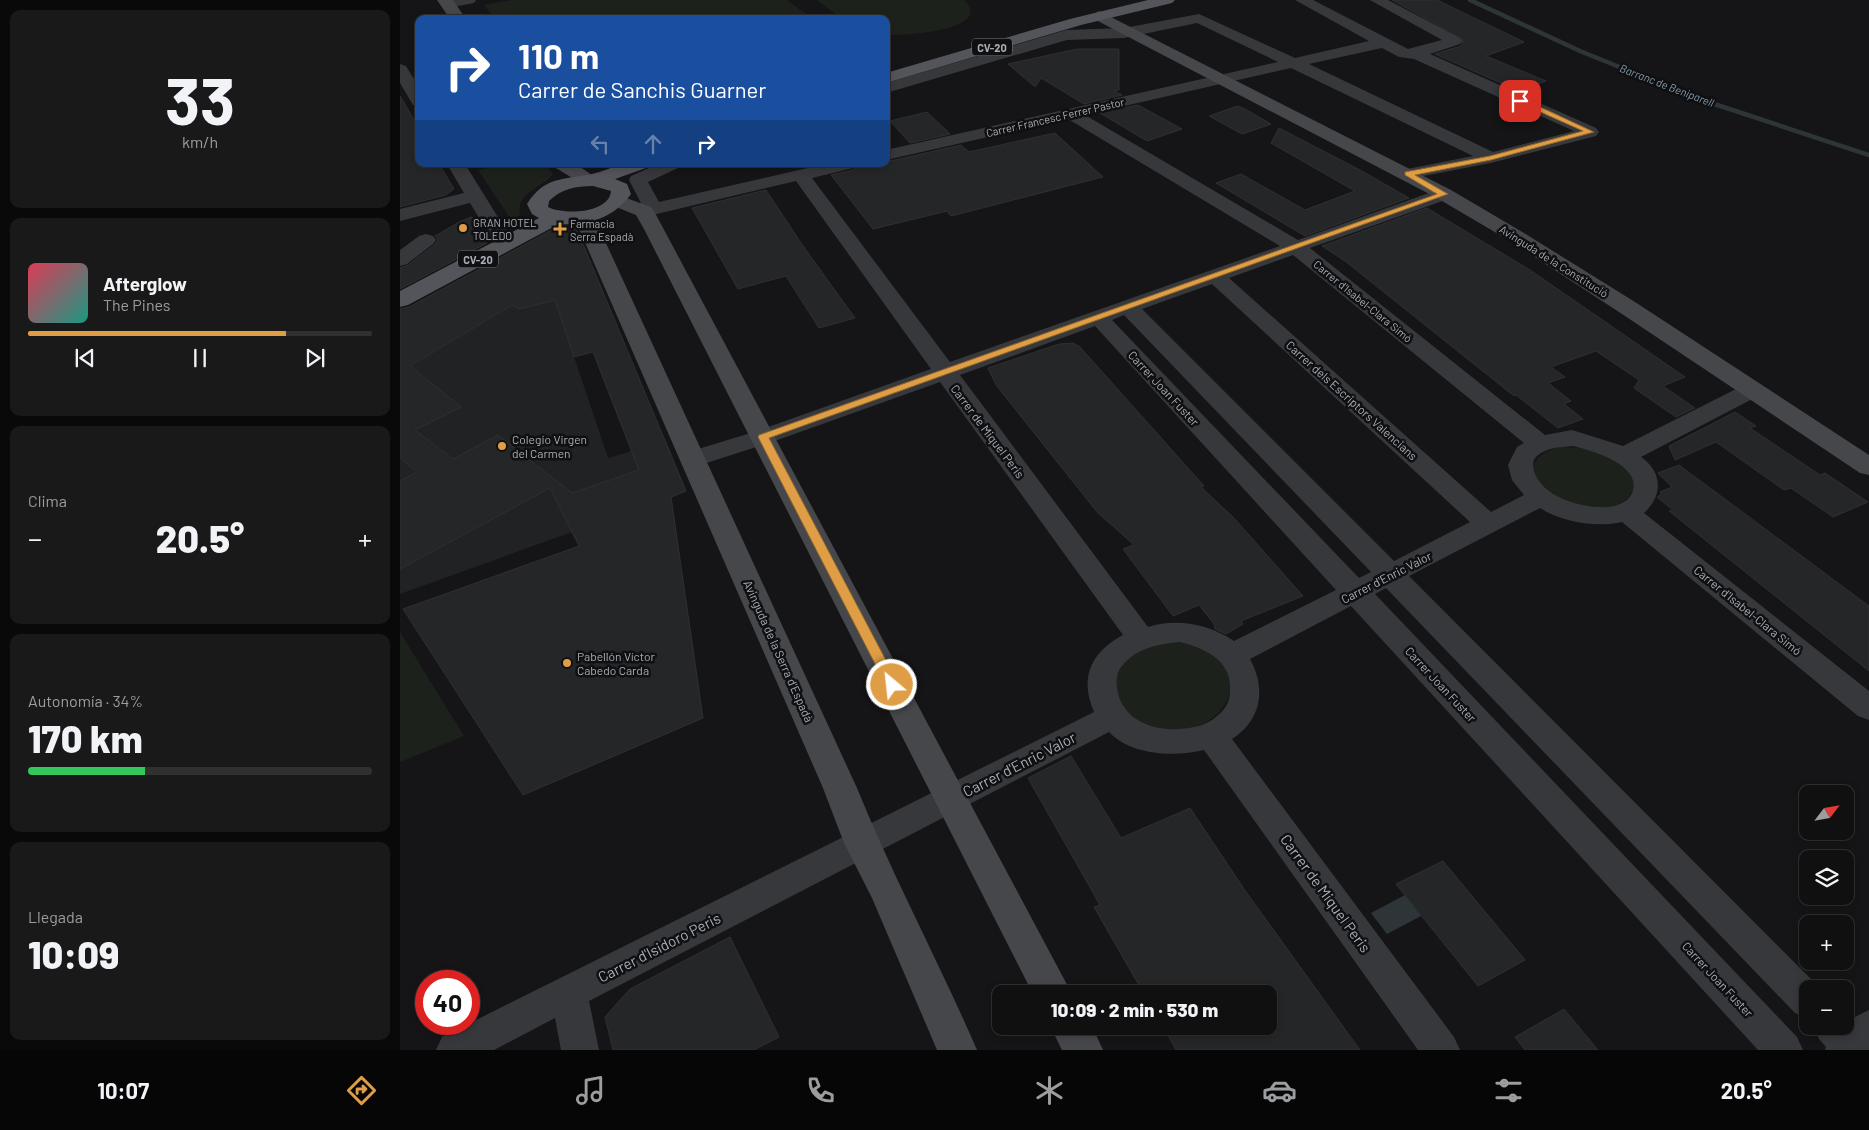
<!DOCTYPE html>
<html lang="es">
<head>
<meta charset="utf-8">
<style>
	:root { --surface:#101011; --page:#19191a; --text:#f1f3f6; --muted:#9c9d9f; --line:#303031; --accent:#df9e45 }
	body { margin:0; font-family:Barlow,sans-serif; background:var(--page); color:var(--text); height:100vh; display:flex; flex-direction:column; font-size:19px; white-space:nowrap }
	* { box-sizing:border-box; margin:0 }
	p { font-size:16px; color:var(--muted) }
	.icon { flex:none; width:28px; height:28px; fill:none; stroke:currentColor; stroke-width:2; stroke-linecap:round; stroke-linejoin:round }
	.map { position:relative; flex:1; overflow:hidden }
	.panel { display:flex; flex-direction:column; gap:10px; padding:10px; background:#090909; width:400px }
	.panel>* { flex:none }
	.banner { position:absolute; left:15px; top:15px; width:475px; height:152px; border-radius:10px; box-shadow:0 2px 8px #0003,0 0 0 1px var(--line); background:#1a4fa0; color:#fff; overflow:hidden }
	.needle { width:32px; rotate:59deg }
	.controls { position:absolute; left:1399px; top:785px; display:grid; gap:10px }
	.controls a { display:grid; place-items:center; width:55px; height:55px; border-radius:10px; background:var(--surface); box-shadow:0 2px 8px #0003,0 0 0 1px var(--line); font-size:25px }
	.speed { position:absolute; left:15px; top:970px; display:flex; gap:10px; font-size:25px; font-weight:700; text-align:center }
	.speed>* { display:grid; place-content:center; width:65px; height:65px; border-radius:50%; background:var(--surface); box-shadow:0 2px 8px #0003,0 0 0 1px var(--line); line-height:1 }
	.speed .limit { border:8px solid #d22; background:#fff; color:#111 }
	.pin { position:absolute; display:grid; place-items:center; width:42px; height:42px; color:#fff; margin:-21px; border-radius:10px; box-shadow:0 2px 8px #0006 }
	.me { position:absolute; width:55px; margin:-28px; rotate:332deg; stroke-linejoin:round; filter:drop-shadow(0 0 4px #0008) }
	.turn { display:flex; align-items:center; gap:18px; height:105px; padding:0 20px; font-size:22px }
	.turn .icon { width:65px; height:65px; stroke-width:2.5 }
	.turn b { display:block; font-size:35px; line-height:42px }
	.lanes { display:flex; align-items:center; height:48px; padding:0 20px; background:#0003; justify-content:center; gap:25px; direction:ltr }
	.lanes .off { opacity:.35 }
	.big { font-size:38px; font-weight:800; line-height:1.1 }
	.panel .widget { flex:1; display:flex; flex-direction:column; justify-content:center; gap:8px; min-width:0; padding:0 18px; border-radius:10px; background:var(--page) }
	.panel .dial { align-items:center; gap:0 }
	.dial b { font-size:65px; line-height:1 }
	.song { display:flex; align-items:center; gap:15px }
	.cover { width:60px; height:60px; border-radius:8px; background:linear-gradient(135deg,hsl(350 70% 55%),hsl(170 70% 35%)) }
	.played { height:5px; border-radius:2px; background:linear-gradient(90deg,var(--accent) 75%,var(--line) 75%) }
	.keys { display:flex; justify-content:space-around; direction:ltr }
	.heat { display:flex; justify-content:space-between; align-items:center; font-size:28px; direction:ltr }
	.charge { height:8px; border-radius:4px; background:linear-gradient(90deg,#34c759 34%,var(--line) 0) }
	.trip { position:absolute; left:592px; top:985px; width:285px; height:50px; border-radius:10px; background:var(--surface); box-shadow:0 2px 8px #0003,0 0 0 1px var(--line); font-weight:800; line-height:50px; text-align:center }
	.dock { display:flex; height:80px; justify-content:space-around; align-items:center; background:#060607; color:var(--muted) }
	.dock .icon { width:35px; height:35px }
	.dock .current { color:var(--accent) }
	.dock b { font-size:22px; color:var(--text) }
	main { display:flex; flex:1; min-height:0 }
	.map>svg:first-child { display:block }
</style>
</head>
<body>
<main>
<section class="panel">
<div class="widget dial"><b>33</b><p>km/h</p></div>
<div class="widget">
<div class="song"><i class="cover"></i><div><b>Afterglow</b><p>The Pines</p></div></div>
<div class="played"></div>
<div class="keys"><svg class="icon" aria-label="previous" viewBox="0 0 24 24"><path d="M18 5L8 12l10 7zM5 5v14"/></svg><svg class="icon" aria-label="pause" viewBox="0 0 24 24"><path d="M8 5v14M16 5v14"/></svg><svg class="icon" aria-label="next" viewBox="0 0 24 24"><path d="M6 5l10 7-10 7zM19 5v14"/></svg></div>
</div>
<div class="widget"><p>Clima</p>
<div class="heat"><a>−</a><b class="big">20.5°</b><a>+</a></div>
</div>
<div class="widget"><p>Autonomía · 34%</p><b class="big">170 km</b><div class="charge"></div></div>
<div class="widget"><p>Llegada</p><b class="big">10:09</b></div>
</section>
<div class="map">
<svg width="1469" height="1050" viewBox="0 0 1469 1050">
	<rect width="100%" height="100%" fill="#151517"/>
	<path fill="#212224" d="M155,300L208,458L266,441L286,491L0,594V372L112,305L119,309Z"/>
	<path fill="#1c211c" d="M111,0H387L406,14L386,19H95L84,5Z
		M417,0H564C596,30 502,36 489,35H486V19H442Z
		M100,164H145L153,174C143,188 115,192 120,215L116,219L110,218L78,170Z
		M1161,447C1182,447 1205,451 1222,465C1247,487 1227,506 1201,509C1192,510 1153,499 1147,494C1122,471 1132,454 1161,447Z
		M0,632L64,736L0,762Z
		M779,642C890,667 797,772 731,715C705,694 715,658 746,647C757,643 768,643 779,642Z"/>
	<path fill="#2d3539" d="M1005,895L1021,916L987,934L971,913Z"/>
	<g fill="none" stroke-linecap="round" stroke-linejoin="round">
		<path stroke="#2d3539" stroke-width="4.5" d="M1070,0L1180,51L1296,98L1469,155"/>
	</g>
	<path fill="#252628" stroke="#303033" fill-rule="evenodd" d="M992,0H1037L1124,42L1086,56L1146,81L1119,91L1035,54L1061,46L1064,40Z
		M677,49H719V90L714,91L722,95L684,104L641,78L635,87L608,64Z
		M0,96L19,128V164H39L54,189L46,195L0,207Z
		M738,105L782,129L747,141L700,113Z
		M838,106L845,109L871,124L842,134L809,116Z
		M527,112L550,134L510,143L490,121Z
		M879,128L960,170L1009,198L905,236L816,183L841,174L905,210L955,191L871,143Z
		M655,133L703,177L551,216L547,211L473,229L431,175L453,170L458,164H486V162L561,145L569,152Z
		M366,190L403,246L455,318L419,328L386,276L338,289L292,208Z
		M1027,208L1130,270L1285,377L1263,386L1295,408L1276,417L1234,388L1239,380L1196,351L1151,367L1165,377L1148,383L1171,401L1164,404L1183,419L1158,428L1116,395L1114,396L945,261L922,246Z
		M72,217L87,243L0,289V268L8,265L34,245L38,240L35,236L61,221Z
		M159,226H173L178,232L286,491L271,497L303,718L123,795L3,609L179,546L150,488L0,569V481L17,472L0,458V309L9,307ZM155,300L174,357L193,352L239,470L172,493L98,435L53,459L15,430L61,407L10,366L112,305L119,309Z
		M673,343L680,347L804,486L801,487L834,518L903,596L841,621L843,624L826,634L815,629L814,624L799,605L773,616L723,549L734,545L697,512L596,385L588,368L659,344Z
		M1335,412L1356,426L1350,428L1420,475L1425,473L1468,502L1433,517L1391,488L1384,490L1316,442L1275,460L1269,446Z
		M1279,465L1469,606V671L1269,511L1273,510L1257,497L1262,494L1260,492L1272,487L1258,473Z
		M671,756L721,838L790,808L844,889L960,1050H776L763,1026H869V994H744L694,907L700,905L628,778Z
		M1043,861L1125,960L1078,986L996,884Z
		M330,937L379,1037L354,1050H213L205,1017L230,989Z
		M1164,1009L1198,1050H1125L1115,1037Z"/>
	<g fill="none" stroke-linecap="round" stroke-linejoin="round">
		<path fill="#37383b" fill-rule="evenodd" d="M76,0L74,3L47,8L40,4L46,0Z
			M895,0H913L1008,49L1042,40L970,0H988L1060,38L1063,41L1060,44L1030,54L1196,128L1199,132L1196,136L1091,163L1008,179L1002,178L999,174L1002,170L1073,156L891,68L685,115L898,240L1037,190H1051L1053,194L1051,198L910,248L1145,435L1172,430L1223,446L1344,385L1352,383L1360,385L1364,390L1360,395L1241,457C1263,472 1263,496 1244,513L1469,691V720L1458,716L1222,522C1196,528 1162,522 1140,508L1009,576L1421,989H1408V1018L1395,1013L986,588L975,594L1397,1037L1403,1050H1358L951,606L850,659C866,688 862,720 832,739L1054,1037L1060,1050H1018L804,750C775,757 732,756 709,732L189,1001L199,1050H161L155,1018L94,1050H36L42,1037L694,712C679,678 691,652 723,635L540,382L372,442L294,467L285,465L282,459L285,453L354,432L531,369L396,181L244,217L237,215L234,211L241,203L229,180L231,176L258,164H281L278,168L248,182L259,202L425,164H456L453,168L412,178L550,362L880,246L668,119L486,160V150L878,62L797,23L724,38L667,40L486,93V83L666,30L724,28L799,14L895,58L969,41ZM982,48L999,57L1014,59L1174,131L1093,152L909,64ZM893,255L1124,443L1117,447L1108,465L1112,480L1124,495L1091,512L829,278ZM812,284L1070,522L994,561L742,309ZM724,315L971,572L959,578L712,320ZM695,326L936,590L834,641C809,624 777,618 748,627L560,375ZM1172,446C1192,450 1246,466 1231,495C1227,502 1217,506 1209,507C1184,509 1142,498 1134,471C1133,467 1132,461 1136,457C1144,448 1161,447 1172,446ZM780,642C804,648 832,660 830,690C830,701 826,709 817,716C806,726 793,728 779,729C750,731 721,718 717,688C716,680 717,672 722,666C736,648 759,644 780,642Z
			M0,64L6,66L19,87V106L13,105L0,83Z
			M47,164H65L109,235L106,239H92L70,203L0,221V209L64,193Z
			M26,234L33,236L36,240L33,244L7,264L0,266V250L19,236Z
			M1469,1010V1050H1425L1426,1047L1419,1039L1413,1026H1445V1013L1451,1019Z"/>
		<path fill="#45474b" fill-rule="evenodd" d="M37,0H53L66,19H50Z
			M699,11L1051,190L1124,233L1235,302L1469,455V475L1460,473L1219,312L1110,241L1037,198L694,19L691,16Z
			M154,164H176L199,180L196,184H182L156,168Z
			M218,195L251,207L254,211L672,994H633L244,229L236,215L211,205L208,201L211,197Z
			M178,212L185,214L199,228L457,788C493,877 539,962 577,1050H537L472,898L444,843L423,788L180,231L168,218L171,214Z
			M650,1026H692L703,1050H662Z"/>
		<path fill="#53555a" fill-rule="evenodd" d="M748,0H775L772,3L681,25L486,83V73L670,19Z
			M221,164H248L246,168L215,179L227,184L231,194C214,218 188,226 159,224L8,305L0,307V291L139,218L132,214L127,204C145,176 163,180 192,174C202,172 212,167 221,164ZM193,186L211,191C209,214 163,215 148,207L149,201C161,189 176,186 193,186Z"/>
	</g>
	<path fill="#df9e45" stroke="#91672d" d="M1118,99H1123L1194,132L1091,160L1015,175L1048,194L369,438L499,685L497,689H488L358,437L359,435L1037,194L1005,175V172L1090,156L1183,131L1118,102Z"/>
	<g fill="#df9e45" stroke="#101012" stroke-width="2">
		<circle cx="63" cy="228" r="5"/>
		<path d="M157.5 221.5h5v5h5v5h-5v5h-5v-5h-5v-5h5z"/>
		<circle cx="102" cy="446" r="5"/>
		<circle cx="167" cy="663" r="5"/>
	</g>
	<g text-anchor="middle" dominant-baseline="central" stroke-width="5" stroke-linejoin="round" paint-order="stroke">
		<g fill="#101012" stroke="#7b7f85" stroke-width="1">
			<rect x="572" y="38.5" width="40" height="17" rx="4"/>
			<rect x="58" y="250.5" width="40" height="17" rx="4"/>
		</g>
		<g font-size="11" font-weight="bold" fill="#a9aeb6">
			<text x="592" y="47">CV-20</text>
			<text x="78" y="259">CV-20</text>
		</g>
		<g font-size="11" font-style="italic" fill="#839dad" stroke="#101012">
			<text transform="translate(1267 85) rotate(21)">Barranc de Beniparell</text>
		</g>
		<g font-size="11" fill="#a9aeb6" stroke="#101012">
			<text transform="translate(655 117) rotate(-13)">Carrer Francesc Ferrer Pastor</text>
			<text transform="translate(1154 261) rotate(32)">Avinguda de la Constitució</text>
			<text transform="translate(963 301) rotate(39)">Carrer d'Isabel-Clara Simó</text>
		</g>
		<g font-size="11" fill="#a9aeb6" stroke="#101012" text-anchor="start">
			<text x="73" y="222">GRAN HOTEL<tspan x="73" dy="13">TOLEDO</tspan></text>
			<text x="170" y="223">Farmacia<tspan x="170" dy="13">Serra Espadà</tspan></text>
		</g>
		<g font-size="12" fill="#a9aeb6" stroke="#101012">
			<text transform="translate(764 388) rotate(47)">Carrer Joan Fuster</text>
			<text transform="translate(952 400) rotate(42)">Carrer dels Escriptors Valencians</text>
			<text transform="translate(588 431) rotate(53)">Carrer de Miquel Peris</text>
			<text transform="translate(986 577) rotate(-27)">Carrer d'Enric Valor</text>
			<text transform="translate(1348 610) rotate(39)">Carrer d'Isabel-Clara Simó</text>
			<text transform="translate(379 651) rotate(66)">Avinguda de la Serra d'Espadà</text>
			<text transform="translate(1041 684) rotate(47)">Carrer Joan Fuster</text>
			<text transform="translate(1318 979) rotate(47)">Carrer Joan Fuster</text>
		</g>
		<g font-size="12" fill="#a9aeb6" stroke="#101012" text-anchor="start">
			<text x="112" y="439">Colegio Virgen<tspan x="112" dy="14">del Carmen</tspan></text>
			<text x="177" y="656">Pabellón Víctor<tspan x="177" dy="14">Cabedo Carda</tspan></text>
		</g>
		<g font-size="15" fill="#a9aeb6" stroke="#101012">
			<text transform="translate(619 764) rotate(-27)">Carrer d'Enric Valor</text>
			<text transform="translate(926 893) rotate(54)">Carrer de Miquel Peris</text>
			<text transform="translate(259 947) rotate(-27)">Carrer d'Isidoro Peris</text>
		</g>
	</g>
</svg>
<div class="controls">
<a><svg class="needle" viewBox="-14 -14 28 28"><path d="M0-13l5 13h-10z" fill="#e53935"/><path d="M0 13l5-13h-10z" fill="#9c9d9f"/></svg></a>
<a><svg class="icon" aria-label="layers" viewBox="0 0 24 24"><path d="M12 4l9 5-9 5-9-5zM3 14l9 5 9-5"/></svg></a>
<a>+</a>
<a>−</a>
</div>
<div class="speed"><div class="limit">40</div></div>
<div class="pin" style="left:1120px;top:101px;background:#d93025"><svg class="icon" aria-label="arrive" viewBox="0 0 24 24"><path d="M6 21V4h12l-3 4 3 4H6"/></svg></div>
<svg class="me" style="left:492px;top:685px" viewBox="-20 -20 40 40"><circle r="17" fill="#df9e45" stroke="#fff" stroke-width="3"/><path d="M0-11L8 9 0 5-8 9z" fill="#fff"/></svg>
<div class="trip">10:09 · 2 min · 530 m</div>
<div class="banner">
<div class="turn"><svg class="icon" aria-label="right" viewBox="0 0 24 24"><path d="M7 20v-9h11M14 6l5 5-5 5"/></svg><div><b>110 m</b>Carrer de Sanchis Guarner</div></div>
<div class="lanes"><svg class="icon off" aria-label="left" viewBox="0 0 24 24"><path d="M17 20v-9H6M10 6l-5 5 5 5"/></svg><svg class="icon off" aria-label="ahead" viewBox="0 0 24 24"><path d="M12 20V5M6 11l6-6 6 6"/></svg><svg class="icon" aria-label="right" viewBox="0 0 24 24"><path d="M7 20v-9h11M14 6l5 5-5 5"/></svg></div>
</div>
</div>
</main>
<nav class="dock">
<b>10:07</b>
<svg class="icon current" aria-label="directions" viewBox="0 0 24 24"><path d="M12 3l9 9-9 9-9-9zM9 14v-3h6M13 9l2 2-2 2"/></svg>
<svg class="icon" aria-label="music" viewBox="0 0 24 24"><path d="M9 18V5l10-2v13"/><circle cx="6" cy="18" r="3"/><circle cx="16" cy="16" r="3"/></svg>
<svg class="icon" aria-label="phone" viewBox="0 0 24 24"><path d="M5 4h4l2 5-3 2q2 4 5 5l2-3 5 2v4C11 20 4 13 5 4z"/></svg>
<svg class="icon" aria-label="climate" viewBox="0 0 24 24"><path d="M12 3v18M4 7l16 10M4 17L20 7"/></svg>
<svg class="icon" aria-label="car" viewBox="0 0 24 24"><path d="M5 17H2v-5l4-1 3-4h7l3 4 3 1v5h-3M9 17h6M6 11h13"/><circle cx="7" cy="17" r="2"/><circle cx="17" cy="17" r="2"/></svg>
<svg class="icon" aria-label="filters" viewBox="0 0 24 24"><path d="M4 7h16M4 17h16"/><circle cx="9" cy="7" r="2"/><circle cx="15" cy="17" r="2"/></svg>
<b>20.5°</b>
</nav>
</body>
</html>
